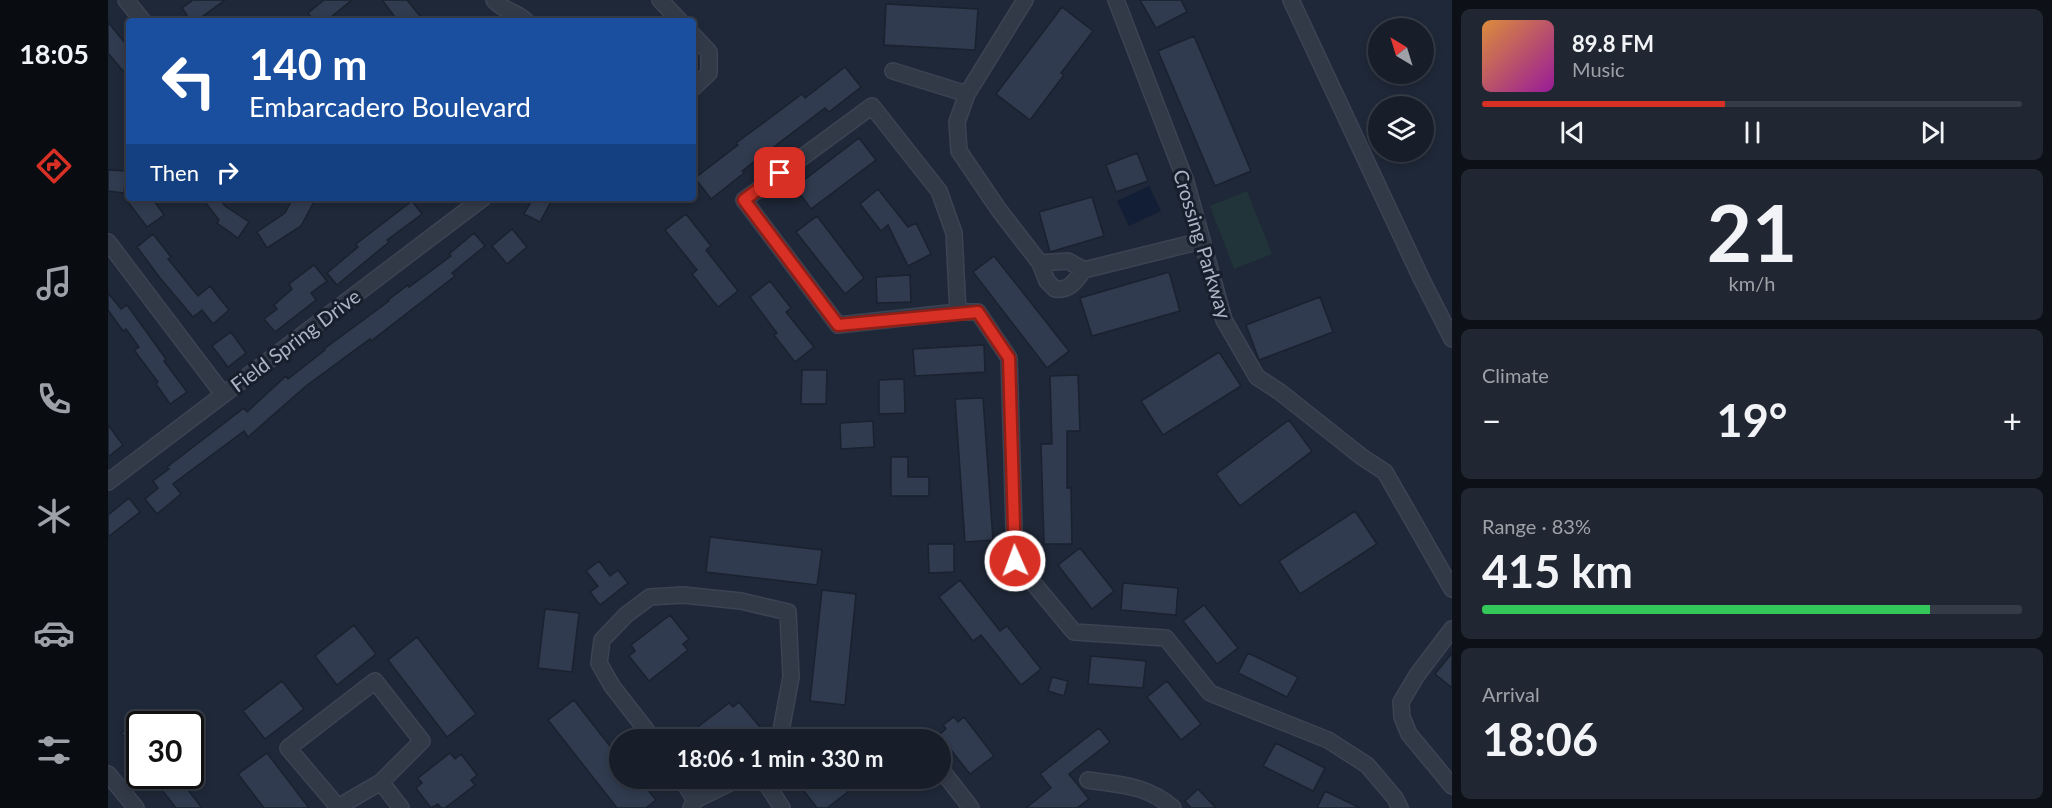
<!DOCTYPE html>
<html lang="en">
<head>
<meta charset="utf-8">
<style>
	:root { --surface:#171e2a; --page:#202732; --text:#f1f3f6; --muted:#9ea2a8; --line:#363c47; --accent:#d93025 }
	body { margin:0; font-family:Lato,sans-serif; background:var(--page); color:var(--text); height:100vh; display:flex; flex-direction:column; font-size:22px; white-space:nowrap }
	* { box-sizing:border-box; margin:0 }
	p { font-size:20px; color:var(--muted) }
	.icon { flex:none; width:33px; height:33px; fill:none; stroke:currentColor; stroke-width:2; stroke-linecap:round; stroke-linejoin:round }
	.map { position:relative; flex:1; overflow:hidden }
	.side { display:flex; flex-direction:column; gap:9px; padding:9px; background:#0d1017; width:600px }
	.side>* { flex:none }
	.guide { position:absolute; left:18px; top:18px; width:570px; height:183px; border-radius:6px; box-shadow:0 3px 9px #0003,0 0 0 2px var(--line); background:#1a4fa0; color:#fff; overflow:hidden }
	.needle { width:39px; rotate:322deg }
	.buttons { position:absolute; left:1260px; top:18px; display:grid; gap:12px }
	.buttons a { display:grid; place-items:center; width:66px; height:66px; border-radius:50%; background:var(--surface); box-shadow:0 3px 9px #0003,0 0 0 2px var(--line); font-size:30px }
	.speed { position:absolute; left:18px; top:711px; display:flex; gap:12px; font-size:30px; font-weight:700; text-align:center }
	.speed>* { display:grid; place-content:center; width:78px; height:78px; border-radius:50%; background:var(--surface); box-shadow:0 3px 9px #0003,0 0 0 2px var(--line); line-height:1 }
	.speed .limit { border:3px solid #111; border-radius:9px; background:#fff; color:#111 }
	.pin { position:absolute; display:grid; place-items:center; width:51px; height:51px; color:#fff; margin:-26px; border-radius:12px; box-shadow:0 3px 9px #0006 }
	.me { position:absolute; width:66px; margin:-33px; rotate:358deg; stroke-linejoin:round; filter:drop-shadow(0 0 4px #0008) }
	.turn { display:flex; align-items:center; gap:21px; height:126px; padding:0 24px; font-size:27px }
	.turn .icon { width:78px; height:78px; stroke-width:2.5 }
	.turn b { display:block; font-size:42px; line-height:51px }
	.then { display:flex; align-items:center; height:57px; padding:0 24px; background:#0003; gap:12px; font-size:22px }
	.big { font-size:45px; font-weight:700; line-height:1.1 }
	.side .widget { flex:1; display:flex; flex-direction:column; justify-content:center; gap:9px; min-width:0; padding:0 21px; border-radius:9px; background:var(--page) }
	.side .dial { align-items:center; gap:0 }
	.dial b { font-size:78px; line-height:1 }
	.song { display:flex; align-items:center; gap:18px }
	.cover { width:72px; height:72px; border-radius:9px; background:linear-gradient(135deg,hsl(30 70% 55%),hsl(300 70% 35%)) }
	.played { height:6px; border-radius:3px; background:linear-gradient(90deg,var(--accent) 45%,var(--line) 45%) }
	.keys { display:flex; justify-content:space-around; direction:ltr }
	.heat { display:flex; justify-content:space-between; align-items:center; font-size:33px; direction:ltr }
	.charge { height:9px; border-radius:4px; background:linear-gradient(90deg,#34c759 83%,var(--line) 0) }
	.trip { position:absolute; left:501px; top:729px; width:342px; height:60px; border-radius:30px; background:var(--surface); box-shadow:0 3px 9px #0003,0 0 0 2px var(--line); font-weight:700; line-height:60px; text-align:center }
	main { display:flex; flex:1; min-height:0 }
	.dock { display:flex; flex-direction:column; width:108px; justify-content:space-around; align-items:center; background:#090c11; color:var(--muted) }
	.dock .icon { width:42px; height:42px }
	.dock .active { color:var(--accent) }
	.dock b { font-size:27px; color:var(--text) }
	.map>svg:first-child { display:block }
</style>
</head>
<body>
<main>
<nav class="dock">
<b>18:05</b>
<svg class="icon active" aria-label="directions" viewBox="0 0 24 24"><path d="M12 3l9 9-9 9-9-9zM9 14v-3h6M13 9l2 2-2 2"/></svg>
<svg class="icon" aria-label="music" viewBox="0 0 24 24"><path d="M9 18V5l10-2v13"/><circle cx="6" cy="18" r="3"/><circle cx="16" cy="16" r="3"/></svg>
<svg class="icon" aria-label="phone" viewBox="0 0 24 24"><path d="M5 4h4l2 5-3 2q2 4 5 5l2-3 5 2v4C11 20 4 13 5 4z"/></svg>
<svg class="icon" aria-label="climate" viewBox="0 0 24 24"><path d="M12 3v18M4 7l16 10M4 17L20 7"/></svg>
<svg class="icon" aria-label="car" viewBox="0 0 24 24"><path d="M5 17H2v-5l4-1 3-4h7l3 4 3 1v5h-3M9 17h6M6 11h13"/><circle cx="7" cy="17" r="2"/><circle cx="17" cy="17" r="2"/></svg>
<svg class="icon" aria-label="filters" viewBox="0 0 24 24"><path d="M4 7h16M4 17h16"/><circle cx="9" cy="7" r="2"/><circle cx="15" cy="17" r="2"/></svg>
</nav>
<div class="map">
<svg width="1344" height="808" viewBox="0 0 1344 808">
	<rect width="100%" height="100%" fill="#1f2838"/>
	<path fill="#213439" d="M1139,191L1164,254L1126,269L1102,206Z"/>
	<path fill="#121e35" d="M1041,186L1053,211L1021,226L1009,201Z"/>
	<path fill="#303b4f" stroke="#1a212f" stroke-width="1.5" d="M85,0H117L88,21H71L79,15L74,8Z
		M216,0H244L218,21H206L200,13Z
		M274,0H299L312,16L305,21H290Z
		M1032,0H1073L1079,12L1048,28Z
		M778,4L870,9L867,50L776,45Z
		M954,7L985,31L953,73L956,75L922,120L888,94Z
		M0,22L21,48V78L0,53Z
		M1086,36L1143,171L1107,186L1050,51Z
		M737,67L753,87L721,112L717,108L634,171L636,173L603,199L587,178L630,145L628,143L694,94L697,98Z
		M751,138L768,160L703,209L687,187Z
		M1029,153L1040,181L1008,192L998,165Z
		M0,170L18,171L16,193L0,191Z
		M770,189L800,227L808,223L823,254L800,266L780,225L773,231L752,204Z
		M984,197L996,236L942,252L931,212Z
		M17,198H44L56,215L39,227Z
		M94,198H111L117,206L141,222L130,238L109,223L111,220Z
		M185,198H208L193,226L159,248L149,232L177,213Z
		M425,198H445L432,222L416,214Z
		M304,201L314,214L279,240L281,242L229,285L219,273L250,247L248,244Z
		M578,214L603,246L598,250L630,291L610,307L584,274L589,270L557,230Z
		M709,216L756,278L737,294L688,232Z
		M404,229L419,247L399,264L384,246Z
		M366,233L377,246L344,273L347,276L263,341L262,339L198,386L140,437L136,431L65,484L73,494L49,514L37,499L50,488L45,481L61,469L59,467L136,408L139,412L178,376L180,379L217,350L216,349L281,301L280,300L300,285L301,287L343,256L341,254Z
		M45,234L63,257L60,259L90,296L102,286L121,310L105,324L94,310L85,317L52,278L29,247Z
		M886,256L961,351L939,368L865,272Z
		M206,265L219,281L203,293L208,300L167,332L156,319L169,309L166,305L184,289L181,284Z
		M1061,272L1072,311L984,336L972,298Z
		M802,275L803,302L769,303L768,277Z
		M662,281L683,308L678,312L706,347L687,362L666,335L669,333L642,297Z
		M0,293L13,309L19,305L58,359L56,361L79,392L62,404L48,384L50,382L26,350L31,347L18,329L15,331L0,310Z
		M1212,297L1225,332L1151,360L1138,325Z
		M123,332L138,353L120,367L104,346Z
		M876,345L877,372L807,376L805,349Z
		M1111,352L1133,386L1055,435L1033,401Z
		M694,370H719L718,404H693Z
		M970,375L972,431H959V488H963L964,544H936L933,444H944L942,376Z
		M796,379L797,413L771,414V380Z
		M875,398L885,540L857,542L847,399Z
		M1181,420L1204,451L1132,506L1108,474Z
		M765,421L766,447L733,449L732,423Z
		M0,425L15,445L0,457Z
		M783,457H800V477H821V496H783Z
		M21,498L32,512L0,537V515Z
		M1247,511L1269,544L1192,594L1171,561Z
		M602,537L714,550L709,585L598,572Z
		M820,544H846V572L821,573Z
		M972,548L1006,591L984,609L950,565Z
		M491,561L502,576L510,570L520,583L492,605L482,592L490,586L478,571Z
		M852,580L892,631L899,626L933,669L913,685L873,635L865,641L831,597Z
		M1015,583L1070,588L1068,615L1013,610Z
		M714,590L748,594L737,705L702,701Z
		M1096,605L1130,648L1109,664L1075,621Z
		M437,609L471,613L464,672L430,668Z
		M562,615L581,639L575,644L580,650L541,681L521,656L527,651L523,645Z
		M246,625L268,654L229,685L207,656Z
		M309,637L368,714L339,737L280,660Z
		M1140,653L1190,677L1179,697L1130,673Z
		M1344,653V688L1327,674Z
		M983,656L1038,661L1035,688L980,684Z
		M944,677L960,681L956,696L940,691Z
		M174,681L196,709L157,739L135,711Z
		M1059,681L1093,724L1073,740L1039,697Z
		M466,700L512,759V778H530L548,800L538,808H509L440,720Z
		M631,702L652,727L636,740H587L582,733L621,703L625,707Z
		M846,717L850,722L856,717L886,756L862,774L831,735L838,729L835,725Z
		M32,719V756L13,733Z
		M991,728L1002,742L961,774L981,799L969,808H918L943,788L932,774Z
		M1168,743L1217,768L1205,791L1155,766Z
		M159,753L201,808H156L130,774Z
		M342,753L347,759L353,754L369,775L363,780L367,785L337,808H333L330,804L323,808L308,788L314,783L310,778Z
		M43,776H69L94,808H68Z
		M686,778H731L741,791L719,808H709Z
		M1090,789L1108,808H1083L1077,801Z
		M1217,791L1252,808H1209Z"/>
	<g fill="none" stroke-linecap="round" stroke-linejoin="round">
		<defs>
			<path id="minor" d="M18,0L35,21
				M386,0C395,11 408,11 418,21
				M552,0L572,21
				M1008,0L1078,182L1116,320L1149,377L1172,392L1254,457L1277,472L1344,589
				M1183,0L1313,278L1344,339
				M585,35L601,52V73L585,88
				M785,71L859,94L917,0
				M859,94L849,122L851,151L891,210L932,263L939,281L947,289C962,291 967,281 976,270
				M0,242L115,394
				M932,263L960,261L976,270L1093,241
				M850,312L730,325L636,200L764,106L831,191L846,233L850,312H870L901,358L907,561L966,632L1058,638L1102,693L1220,740L1259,765L1287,798L1292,808
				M0,482L375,198
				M1344,629L1309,675L1293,702L1294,717L1301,734L1344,786
				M267,681L314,741L273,782L230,807L180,748Z
				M546,740L504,686L491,663L494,640L518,615L542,597L575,595L633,601L680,612L683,677L672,736L670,740
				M832,768L863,808
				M0,774L28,808
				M573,778L587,800
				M655,778L674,808
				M980,780C1013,785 1039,785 1065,808
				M273,782L293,808
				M583,808L587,800L632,778"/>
		</defs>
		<use href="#minor" stroke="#3c4352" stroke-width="18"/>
		<use href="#minor" stroke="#323a48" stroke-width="15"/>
	</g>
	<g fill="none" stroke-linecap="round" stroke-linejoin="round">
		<defs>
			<path id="route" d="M672,173L636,200L730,325L870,312L901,358L907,561"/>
		</defs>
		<use href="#route" stroke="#8d1f18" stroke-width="15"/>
		<use href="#route" stroke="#d93025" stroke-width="10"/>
	</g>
	<g text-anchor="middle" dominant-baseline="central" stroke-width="6" stroke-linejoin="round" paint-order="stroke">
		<g font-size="20" fill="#acb4c5" stroke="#181f2c">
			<text transform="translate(1095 244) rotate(73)">Crossing Parkway</text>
			<text transform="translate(187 340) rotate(-37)">Field Spring Drive</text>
		</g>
	</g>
</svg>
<div class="buttons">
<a><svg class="needle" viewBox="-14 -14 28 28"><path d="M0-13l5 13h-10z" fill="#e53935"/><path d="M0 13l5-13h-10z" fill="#9ea2a8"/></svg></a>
<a><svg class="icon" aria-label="layers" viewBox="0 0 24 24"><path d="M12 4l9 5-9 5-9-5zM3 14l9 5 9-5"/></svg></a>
</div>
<div class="speed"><div class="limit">30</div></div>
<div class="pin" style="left:672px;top:173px;background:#d93025"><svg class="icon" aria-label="arrive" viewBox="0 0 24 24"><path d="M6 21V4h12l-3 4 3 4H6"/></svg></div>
<svg class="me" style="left:907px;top:561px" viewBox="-20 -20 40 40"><circle r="17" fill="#d93025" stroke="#fff" stroke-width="3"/><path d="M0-11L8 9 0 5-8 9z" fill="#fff"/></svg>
<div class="trip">18:06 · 1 min · 330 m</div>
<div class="guide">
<div class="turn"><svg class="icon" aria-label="left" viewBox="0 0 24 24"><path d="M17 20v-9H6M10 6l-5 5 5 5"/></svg><div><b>140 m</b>Embarcadero Boulevard</div></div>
<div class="then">Then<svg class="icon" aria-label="right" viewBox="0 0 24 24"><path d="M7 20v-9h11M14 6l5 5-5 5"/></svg></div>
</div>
</div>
<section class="side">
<div class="widget">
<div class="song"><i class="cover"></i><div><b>89.8 FM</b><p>Music</p></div></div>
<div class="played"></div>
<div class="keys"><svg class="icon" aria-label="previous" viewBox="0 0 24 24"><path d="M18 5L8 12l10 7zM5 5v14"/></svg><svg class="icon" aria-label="pause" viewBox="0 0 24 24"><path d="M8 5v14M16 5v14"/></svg><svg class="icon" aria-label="next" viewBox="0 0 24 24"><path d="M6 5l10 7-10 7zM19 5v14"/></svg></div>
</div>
<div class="widget dial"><b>21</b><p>km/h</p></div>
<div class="widget"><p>Climate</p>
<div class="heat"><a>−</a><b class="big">19°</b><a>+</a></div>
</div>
<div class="widget"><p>Range · 83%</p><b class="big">415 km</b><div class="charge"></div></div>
<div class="widget"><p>Arrival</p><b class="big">18:06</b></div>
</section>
</main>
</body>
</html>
